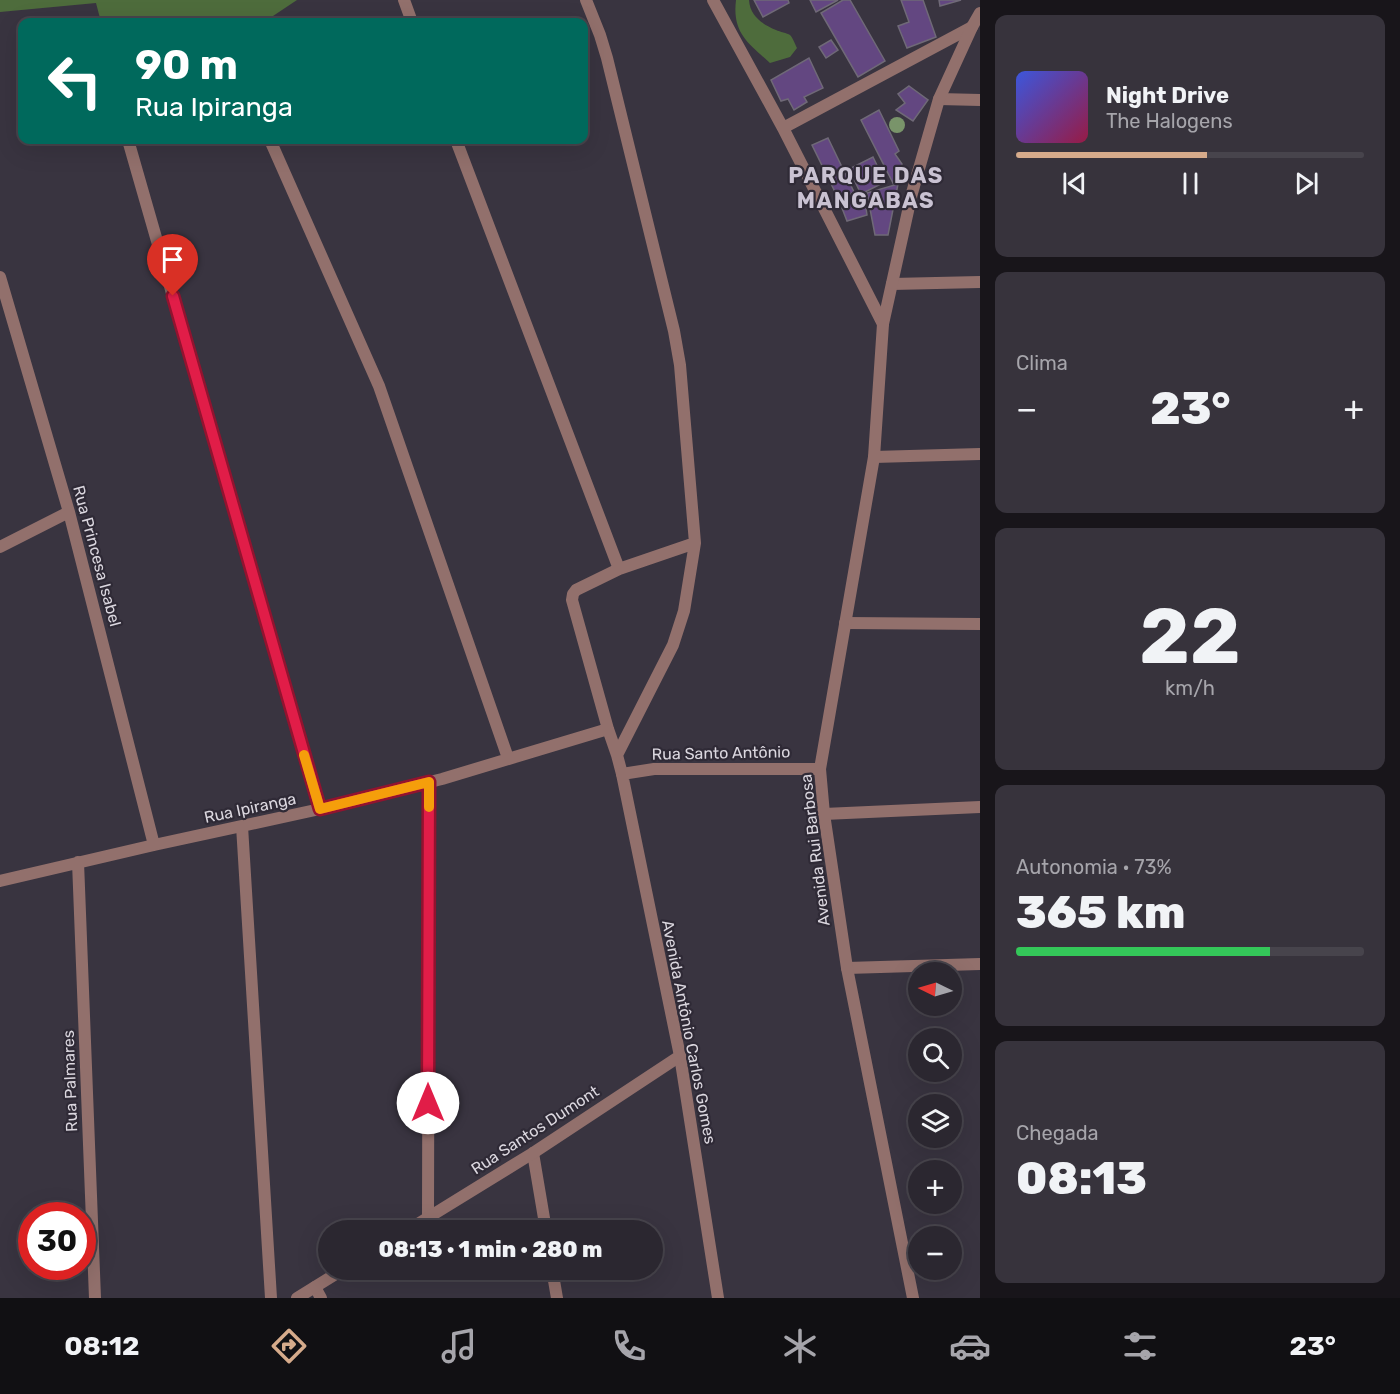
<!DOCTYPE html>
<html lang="pt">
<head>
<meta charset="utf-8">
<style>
	:root { --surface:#2b2730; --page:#37333c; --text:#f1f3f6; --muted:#a6a5ab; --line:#47444c; --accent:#d6ab8b }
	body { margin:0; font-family:Rubik,sans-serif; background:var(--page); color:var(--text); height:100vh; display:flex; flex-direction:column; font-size:22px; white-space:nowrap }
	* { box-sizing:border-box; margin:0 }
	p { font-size:20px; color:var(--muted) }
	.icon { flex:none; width:33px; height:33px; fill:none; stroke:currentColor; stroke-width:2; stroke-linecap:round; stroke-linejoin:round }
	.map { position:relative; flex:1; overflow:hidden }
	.side { display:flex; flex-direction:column; gap:15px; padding:15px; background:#18151a; width:420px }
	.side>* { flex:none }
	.guide { position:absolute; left:18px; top:18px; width:570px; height:126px; border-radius:12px; box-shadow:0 6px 24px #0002,0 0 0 2px var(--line); background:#00695c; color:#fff; overflow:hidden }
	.needle { width:39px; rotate:275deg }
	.controls { position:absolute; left:908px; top:962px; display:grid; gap:12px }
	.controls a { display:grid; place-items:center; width:54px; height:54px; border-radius:50%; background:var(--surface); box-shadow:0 6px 24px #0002,0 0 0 2px var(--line); font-size:30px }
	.speed { position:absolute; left:18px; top:1202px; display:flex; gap:12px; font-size:30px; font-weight:700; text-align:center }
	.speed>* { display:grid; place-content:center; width:78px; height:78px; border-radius:50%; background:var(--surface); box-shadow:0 6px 24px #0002,0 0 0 2px var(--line); line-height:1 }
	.speed .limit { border:9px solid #d22; background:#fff; color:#111 }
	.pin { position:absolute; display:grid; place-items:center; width:51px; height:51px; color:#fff; margin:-62px -26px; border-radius:50% 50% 50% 0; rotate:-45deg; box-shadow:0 0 6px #0007 }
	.pin .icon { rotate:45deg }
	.me { position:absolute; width:66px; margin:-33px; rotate:0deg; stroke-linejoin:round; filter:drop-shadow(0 0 4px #0008) }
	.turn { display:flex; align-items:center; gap:21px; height:126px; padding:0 18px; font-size:27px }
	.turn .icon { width:78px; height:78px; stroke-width:2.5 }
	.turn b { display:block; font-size:42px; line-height:51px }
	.big { font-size:45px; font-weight:800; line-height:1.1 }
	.side .card { flex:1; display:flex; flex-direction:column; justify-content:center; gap:9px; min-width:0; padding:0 21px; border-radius:12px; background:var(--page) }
	.side .dial { align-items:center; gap:0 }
	.dial b { font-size:78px; line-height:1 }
	.song { display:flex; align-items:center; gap:18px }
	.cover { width:72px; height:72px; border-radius:9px; background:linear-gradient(135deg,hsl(230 70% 55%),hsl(340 70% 35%)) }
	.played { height:6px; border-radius:3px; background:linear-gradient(90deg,var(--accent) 55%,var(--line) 55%) }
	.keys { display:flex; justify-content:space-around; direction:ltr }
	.heat { display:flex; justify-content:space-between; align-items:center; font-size:33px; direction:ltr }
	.charge { height:9px; border-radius:4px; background:linear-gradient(90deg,#34c759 73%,var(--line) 0) }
	.trip { position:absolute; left:318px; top:1220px; width:345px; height:60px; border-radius:30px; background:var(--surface); box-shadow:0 6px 24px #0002,0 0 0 2px var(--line); font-weight:800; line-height:60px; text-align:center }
	.menu { display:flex; height:96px; justify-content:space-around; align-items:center; background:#111013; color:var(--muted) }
	.menu .icon { width:42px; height:42px }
	.menu .selected { color:var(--accent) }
	.menu b { font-size:27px; color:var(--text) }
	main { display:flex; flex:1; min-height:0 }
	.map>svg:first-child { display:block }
</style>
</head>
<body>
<main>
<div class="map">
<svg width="980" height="1298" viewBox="0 0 980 1298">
	<rect width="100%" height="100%" fill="#393440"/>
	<path fill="#4e6c3c" d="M0,0H297L264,22H101L96,3L0,12Z
		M736,0H749C750,16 762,24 776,30C780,32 787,33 790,35C793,38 795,44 797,48L790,57L770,63C748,43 732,33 736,0Z"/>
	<path fill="#634781" stroke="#6f6977" stroke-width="1.5" d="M754,0H788L789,3L763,17Z
		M810,0H838L816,12Z
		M843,0H850L885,61L858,77L821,13Z
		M901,0H923L936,37L907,48L898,26L909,22Z
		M939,0H961L940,6Z
		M831,40L838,50L826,58L819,47Z
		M809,58L823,88L804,97L807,102L794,110L788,99L781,101L771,80Z
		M909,86L928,100L913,121L896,110L905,103L898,94Z
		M879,110L899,151L895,154L902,164L893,183L861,120Z
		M828,138L854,192L839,200L812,145Z
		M873,157L885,182L861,194L849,169Z
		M898,184L888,235H875L867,193Z
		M864,195L867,215L847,221L842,208H846L842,200Z"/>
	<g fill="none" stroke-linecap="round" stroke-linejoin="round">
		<path stroke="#92706c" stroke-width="12" d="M404,0L412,22
			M586,0L600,35L607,58L674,331L680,365L695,543L684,611L673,645L617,755
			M713,0L783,128L883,324
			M939,99L980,100
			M783,128L972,27
			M128,140L320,809
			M270,140L379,386L508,758
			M456,140L619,569L576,590L573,594L572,600L608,729L617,755L622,774
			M0,277L69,512L154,845
			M892,284L980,282
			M874,457L980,454
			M0,547L69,512
			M619,569L695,543
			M845,623L980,624
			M824,814L980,807
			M242,826L271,1298
			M78,862L95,1298
			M0,881L154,845L320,809L442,779L608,729
			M847,968L980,964
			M680,1056L718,1298
			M533,1153L546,1230
			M428,1218L429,782
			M552,1269L557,1298
			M315,1287L321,1298"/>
		<path stroke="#92706c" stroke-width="12" d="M408,1230L533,1153L680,1056L622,774L654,769H820
			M297,1298L344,1269
			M913,1298L847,968L824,814L820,769L874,457L883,324L912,193L939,99L972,27L980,13"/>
	</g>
	<circle fill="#79946a" cx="897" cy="125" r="8"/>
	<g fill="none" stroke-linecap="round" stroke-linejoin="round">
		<defs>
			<path id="route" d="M173,296L320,809L429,782L428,1103"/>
		</defs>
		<use href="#route" stroke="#92132f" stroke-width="15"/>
		<use href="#route" stroke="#e11d48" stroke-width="10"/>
		<path stroke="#f59e0b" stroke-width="10" d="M304,755L320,809L429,782V807"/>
	</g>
	<g text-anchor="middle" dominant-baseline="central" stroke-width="4.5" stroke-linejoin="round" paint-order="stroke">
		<g font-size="16" fill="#dbd7df" stroke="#2f2a36">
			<text transform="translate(97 556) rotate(75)">Rua Princesa Isabel</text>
			<text transform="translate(721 753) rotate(-1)">Rua Santo Antônio</text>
			<text transform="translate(250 808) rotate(-12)">Rua Ipiranga</text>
			<text transform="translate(815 850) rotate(-97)">Avenida Rui Barbosa</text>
			<text transform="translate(689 1032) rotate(79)">Avenida Antônio Carlos Gomes</text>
			<text transform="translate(70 1081) rotate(-92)">Rua Palmares</text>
			<text transform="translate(535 1130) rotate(-33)">Rua Santos Dumont</text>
		</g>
		<g font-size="22" font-weight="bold" letter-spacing="1.5" fill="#c9c2d2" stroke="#2f2a36">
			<text x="866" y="175">PARQUE DAS<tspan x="866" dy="25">MANGABAS</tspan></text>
		</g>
	</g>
</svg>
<div class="controls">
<a><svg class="needle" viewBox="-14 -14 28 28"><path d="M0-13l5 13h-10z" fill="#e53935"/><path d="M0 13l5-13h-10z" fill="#a6a5ab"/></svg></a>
<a><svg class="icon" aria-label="search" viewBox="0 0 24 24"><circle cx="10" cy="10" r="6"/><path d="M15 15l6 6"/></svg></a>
<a><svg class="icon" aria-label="layers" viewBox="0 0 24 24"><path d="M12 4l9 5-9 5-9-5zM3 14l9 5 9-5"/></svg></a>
<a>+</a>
<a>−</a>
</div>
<div class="speed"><div class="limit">30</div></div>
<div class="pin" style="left:173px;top:296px;background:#d93025"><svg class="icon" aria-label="arrive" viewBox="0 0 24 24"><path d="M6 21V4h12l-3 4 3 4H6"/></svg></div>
<svg class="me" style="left:428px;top:1103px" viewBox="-20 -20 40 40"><circle r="19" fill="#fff"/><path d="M0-13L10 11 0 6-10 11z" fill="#e11d48"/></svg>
<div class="trip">08:13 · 1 min · 280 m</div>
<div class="guide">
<div class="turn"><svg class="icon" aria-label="left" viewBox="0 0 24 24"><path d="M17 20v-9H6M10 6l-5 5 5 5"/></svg><div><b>90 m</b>Rua Ipiranga</div></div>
</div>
</div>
<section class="side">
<div class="card">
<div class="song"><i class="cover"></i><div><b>Night Drive</b><p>The Halogens</p></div></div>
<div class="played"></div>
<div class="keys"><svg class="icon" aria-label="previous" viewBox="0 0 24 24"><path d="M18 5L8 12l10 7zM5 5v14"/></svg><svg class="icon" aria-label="pause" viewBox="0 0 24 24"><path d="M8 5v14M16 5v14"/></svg><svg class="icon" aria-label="next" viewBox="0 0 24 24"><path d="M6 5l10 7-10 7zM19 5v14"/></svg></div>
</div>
<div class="card"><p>Clima</p>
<div class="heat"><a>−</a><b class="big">23°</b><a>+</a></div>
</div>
<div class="card dial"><b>22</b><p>km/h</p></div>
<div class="card"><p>Autonomia · 73%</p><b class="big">365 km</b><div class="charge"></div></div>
<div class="card"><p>Chegada</p><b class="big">08:13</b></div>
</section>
</main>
<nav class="menu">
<b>08:12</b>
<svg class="icon selected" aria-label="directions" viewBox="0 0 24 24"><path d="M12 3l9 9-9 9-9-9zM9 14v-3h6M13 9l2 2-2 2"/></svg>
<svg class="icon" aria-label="music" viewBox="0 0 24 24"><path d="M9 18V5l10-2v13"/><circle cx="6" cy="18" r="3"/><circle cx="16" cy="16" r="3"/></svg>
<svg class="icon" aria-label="phone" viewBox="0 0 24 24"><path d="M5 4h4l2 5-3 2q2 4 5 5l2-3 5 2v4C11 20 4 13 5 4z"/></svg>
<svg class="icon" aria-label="climate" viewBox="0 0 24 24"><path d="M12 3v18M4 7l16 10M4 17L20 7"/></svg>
<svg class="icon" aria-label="car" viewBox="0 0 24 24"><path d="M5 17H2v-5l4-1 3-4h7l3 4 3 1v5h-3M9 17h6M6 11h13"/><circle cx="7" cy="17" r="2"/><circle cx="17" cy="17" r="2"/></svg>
<svg class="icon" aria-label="filters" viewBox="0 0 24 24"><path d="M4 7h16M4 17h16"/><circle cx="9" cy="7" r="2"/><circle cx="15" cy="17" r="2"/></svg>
<b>23°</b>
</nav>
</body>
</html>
